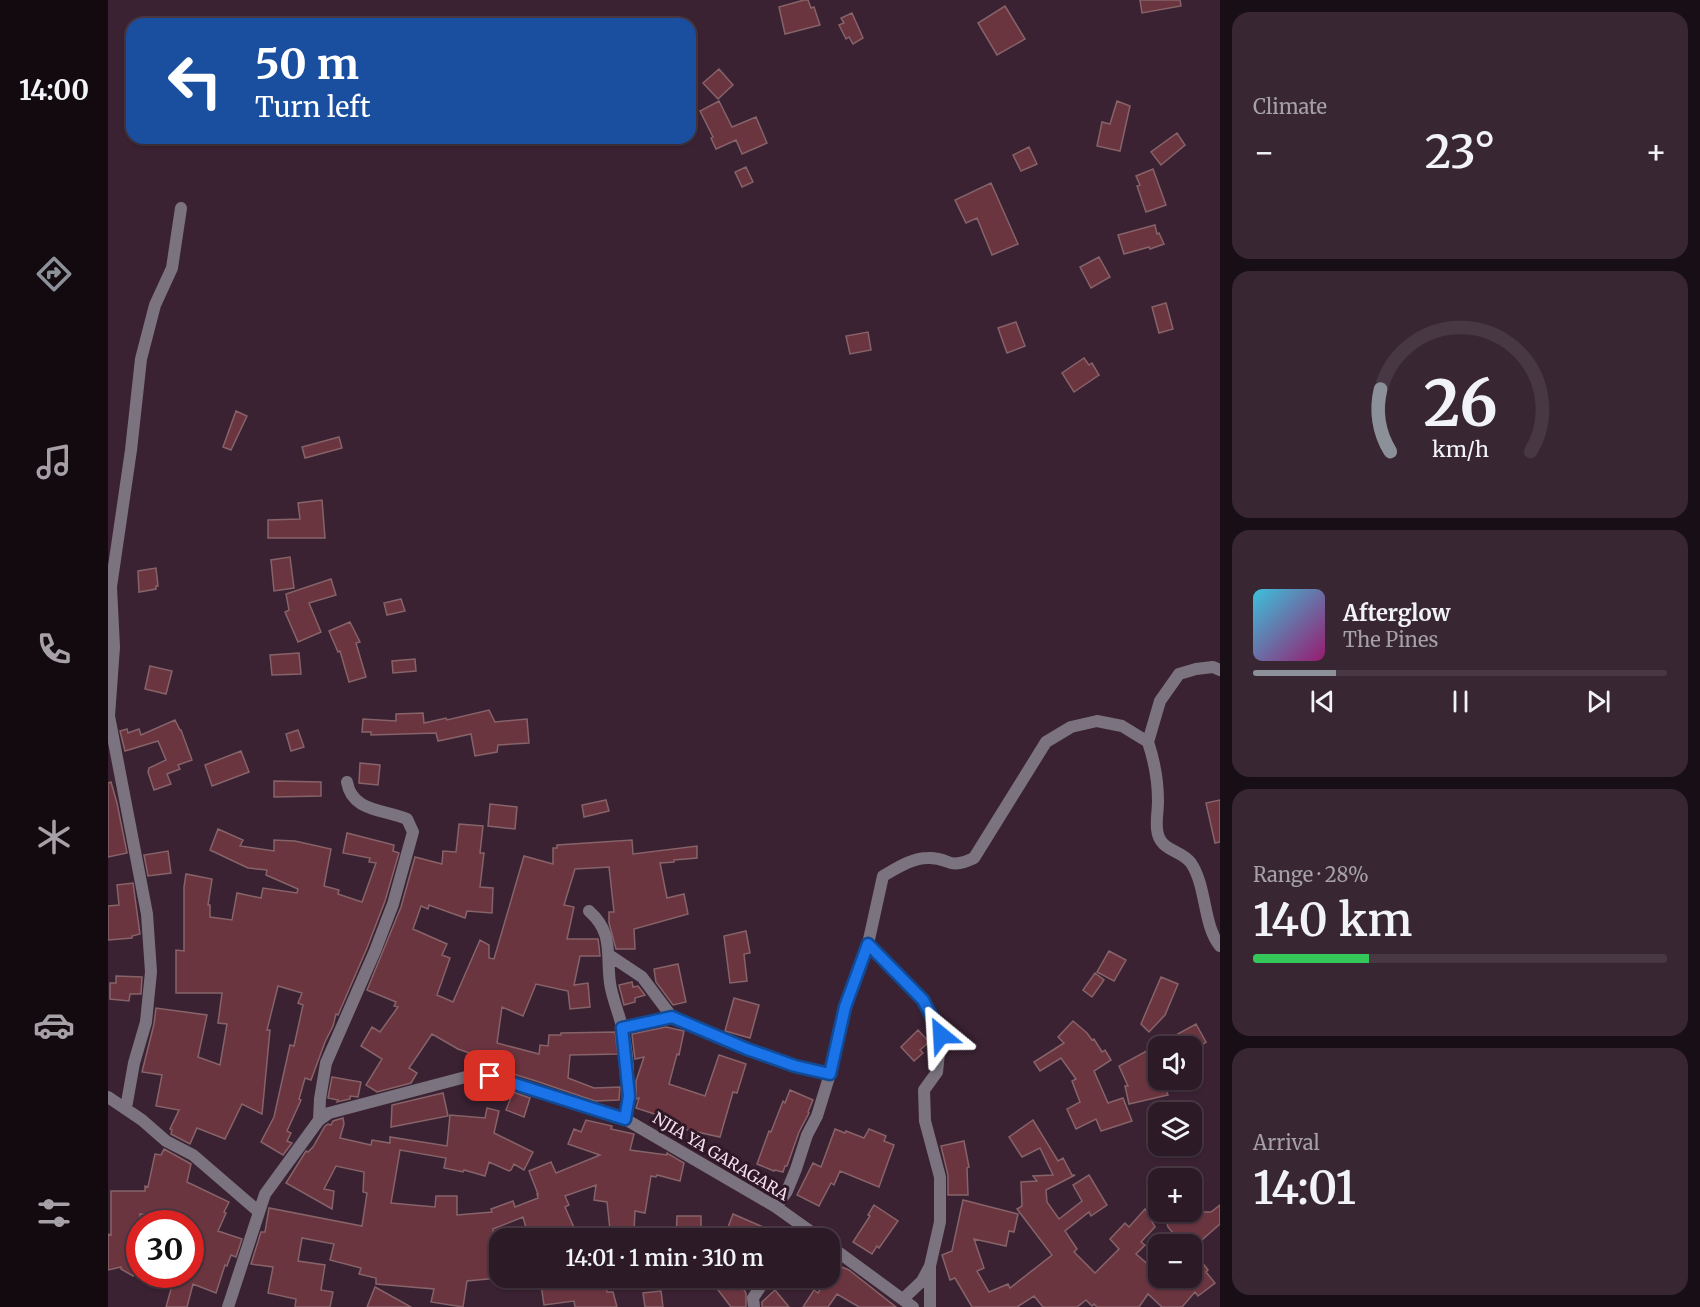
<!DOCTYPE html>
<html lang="en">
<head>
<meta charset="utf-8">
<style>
	:root { --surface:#2c1a26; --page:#382732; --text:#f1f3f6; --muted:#a6a1a7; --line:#483843; --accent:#8c9099 }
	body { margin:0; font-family:Merriweather,serif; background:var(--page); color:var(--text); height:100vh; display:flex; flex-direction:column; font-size:22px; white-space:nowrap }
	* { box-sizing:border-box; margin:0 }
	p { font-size:20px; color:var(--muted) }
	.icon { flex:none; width:33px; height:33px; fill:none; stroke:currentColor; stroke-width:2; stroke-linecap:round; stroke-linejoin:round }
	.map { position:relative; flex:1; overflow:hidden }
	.details { display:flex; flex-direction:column; gap:12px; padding:12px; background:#180e15; width:480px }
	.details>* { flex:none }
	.banner { position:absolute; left:18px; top:18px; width:570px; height:126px; border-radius:18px; box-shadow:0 2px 4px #0004,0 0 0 2px var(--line); background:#1a4fa0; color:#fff; overflow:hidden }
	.controls { position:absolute; left:1040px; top:1036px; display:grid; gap:12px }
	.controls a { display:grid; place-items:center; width:54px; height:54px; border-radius:12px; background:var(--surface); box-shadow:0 2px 4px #0004,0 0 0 2px var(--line); font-size:30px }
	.speed { position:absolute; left:18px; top:1210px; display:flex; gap:12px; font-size:30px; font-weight:700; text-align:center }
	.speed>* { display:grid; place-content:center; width:78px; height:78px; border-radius:50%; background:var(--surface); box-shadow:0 2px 4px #0004,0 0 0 2px var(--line); line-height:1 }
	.speed .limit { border:9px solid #d22; background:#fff; color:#111 }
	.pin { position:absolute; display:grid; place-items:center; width:51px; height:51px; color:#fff; margin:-26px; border-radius:12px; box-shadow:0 3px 9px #0006 }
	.me { position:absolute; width:66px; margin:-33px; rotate:333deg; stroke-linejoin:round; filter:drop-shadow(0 0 4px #0008) }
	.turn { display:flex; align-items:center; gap:21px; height:126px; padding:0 30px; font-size:27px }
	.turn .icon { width:78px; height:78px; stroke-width:2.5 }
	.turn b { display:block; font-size:42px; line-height:51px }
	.big { font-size:45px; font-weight:600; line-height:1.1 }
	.details .card { flex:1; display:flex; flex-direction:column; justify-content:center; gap:9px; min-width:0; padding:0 21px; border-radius:18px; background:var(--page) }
	.details .dial { align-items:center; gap:0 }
	.dial svg { height:156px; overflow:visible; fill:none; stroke:var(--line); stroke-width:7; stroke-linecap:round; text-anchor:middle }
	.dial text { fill:var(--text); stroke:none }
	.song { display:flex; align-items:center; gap:18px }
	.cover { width:72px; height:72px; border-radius:9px; background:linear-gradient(135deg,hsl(190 70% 55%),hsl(320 70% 35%)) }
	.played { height:6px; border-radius:3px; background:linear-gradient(90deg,var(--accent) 20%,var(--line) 20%) }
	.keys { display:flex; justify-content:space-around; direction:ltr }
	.heat { display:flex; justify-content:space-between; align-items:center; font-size:33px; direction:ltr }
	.charge { height:9px; border-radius:4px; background:linear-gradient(90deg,#34c759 28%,var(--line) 0) }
	.trip { position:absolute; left:381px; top:1228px; width:351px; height:60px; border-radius:18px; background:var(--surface); box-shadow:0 2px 4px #0004,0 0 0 2px var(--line); font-weight:600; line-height:60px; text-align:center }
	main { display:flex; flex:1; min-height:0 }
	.tabs { display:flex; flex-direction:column; width:108px; justify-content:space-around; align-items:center; background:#120a0f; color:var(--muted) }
	.tabs .icon { width:42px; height:42px }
	.tabs .selected { color:var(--accent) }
	.tabs b { font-size:27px; color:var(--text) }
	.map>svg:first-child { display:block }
</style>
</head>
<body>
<main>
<nav class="tabs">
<b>14:00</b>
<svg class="icon selected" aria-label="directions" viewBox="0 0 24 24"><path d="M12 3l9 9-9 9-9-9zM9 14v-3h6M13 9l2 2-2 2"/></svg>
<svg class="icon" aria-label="music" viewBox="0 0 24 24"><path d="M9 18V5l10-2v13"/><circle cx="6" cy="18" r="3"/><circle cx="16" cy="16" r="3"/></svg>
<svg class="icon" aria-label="phone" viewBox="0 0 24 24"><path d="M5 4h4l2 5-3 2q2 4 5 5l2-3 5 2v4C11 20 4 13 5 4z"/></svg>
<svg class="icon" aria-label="climate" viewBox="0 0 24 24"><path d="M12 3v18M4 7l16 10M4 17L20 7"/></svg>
<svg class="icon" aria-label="car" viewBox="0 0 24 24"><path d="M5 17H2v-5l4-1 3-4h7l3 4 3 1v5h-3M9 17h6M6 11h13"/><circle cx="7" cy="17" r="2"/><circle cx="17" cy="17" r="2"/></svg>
<svg class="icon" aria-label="filters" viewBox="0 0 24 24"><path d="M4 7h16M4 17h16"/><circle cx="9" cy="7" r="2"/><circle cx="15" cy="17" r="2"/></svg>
</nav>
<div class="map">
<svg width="1112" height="1307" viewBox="0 0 1112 1307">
	<rect width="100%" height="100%" fill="#3a2233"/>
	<path fill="#6b3540" stroke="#866368" stroke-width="1.5" d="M696,0H700L703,8L706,7L712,25L677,34L671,7Z
		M1032,0H1072L1073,6L1034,13Z
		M897,6L917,39L889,55L870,23Z
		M744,13L755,38L745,44L741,37L738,39L731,25L736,23L733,18Z
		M611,69L625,85L610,99L595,83Z
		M611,101L624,127L648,117L659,143L634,154L628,140L608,149L603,138L605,137L592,111Z
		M1009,101L1022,106L1012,151L989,146L994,122L1002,124Z
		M1069,133L1077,145L1053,165L1043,152Z
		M921,147L929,164L913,171L905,155Z
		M638,167L645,182L634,187L627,172Z
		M1045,169L1058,205L1038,212L1029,186L1032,185L1028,176Z
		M883,183L910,244L884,255L869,218L858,223L847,200Z
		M1047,225L1049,234L1051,233L1056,244L1042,249L1041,247L1016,254L1010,235Z
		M991,257L1002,277L983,288L972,267Z
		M1058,303L1065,329L1051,333L1044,307Z
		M908,322L917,346L899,353L890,328Z
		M760,332L763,350L742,354L738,336Z
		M976,358L981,365L984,363L991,375L966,392L954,373Z
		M128,411L139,416L123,450L115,447Z
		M231,437L234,448L197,458L194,447Z
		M214,500L217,538H160V520L192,519L190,503Z
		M182,557L186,588L166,591L163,560Z
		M48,568L50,586H48V589L31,592L30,571Z
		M223,579L228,595L201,603L213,632L190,642L177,612L181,610L178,594Z
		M293,599L297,611L279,615L276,603Z
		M242,622L252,642L248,643L258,677L241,682L232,651L230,652L221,631Z
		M191,653L193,674L164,675L162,655Z
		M307,659L308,671L285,673L284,661Z
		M42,666L64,671L58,694L37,689Z
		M381,710L387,722L419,719L421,743L390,745L389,752L367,756L363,734L330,741L328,733L263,735V732H254L255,719L288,721V714L315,713L316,723L338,718L339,720Z
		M67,720L72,730H73L84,760L70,765L72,769L59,774L63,784L46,790L40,772L41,768L58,760L50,741L17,751L12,731L19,729L20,733L31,729L33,735Z
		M190,730L196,747L183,751L178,734Z
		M133,751L141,772L104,786L97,765Z
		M252,763L272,765L270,785L251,783Z
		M166,781L213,782V796L166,797Z
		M3,782L9,803L19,853L0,857V783Z
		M498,800L501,811L476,817L474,805Z
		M1112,800V842L1107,843L1098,803Z
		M382,804L409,807L407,829L380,826Z
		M351,824L375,826L372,853H376L372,887L385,888L384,913L359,911L357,918L321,905L320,909L313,906L305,929L339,944L334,955L342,958L329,995L345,1002L372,940L381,945V958L386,959L416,856L445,864V848H449V845L524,840L525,854L589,846V858L566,860V862L552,863L559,898L576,894L580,914L526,929L527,949H508L501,923V912H506L501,867L467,869L456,905L466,907L459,939H490L491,946L492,956H472L466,985L480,983L482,1007L462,1009L460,991L428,984L415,1016L394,1007L389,1043L431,1054L432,1045L440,1046L441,1035H453V1033L507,1032L510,1054L462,1055L460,1078L486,1088L512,1087L511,1100L487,1101L428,1081L372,1064L373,1057L350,1049L324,1034L301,1068L309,1073L303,1083L269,1092L258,1085L274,1059L253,1046L264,1027L272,1032L290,1007L286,1006L288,1002L259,990L293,907L307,857L334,864L335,851L348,852Z
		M110,829L135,840L132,846L166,851V840L187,841L223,849L216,886L231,890L230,894L254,902L268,863L261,862L262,858L235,853L239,833L286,845L285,851L291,853L277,901L259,948L230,1015L228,1014L225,1026L217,1042L203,1080L197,1078L191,1099L193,1100L179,1131L183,1133L179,1141L184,1143L175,1155L153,1142L166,1117L182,1045L186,1046L195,1005L190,1003L194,993L170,986L159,1030H162L154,1114L134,1104L117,1139L89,1128L82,1144L63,1134L64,1130L62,1129L71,1110L48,1106L54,1075L34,1072L46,1024L48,1008L99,1015L90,1057L112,1065L119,1024L110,1023L114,993H68V950L76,951V887L78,874L104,879L100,905H102V917L124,920L129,893L153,898L155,888L189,893L190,889L158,875L159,870L140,868L102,850Z
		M60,851L63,873L40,876L36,855Z
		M25,883L32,934L24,936V938L0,940V906L11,905L9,885Z
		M638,931L642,953L636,954L639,981L622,983L616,936Z
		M1001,951L1018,960L1006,981L989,972Z
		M570,964L578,1002L565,1005L548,982L546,969Z
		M987,973L996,980L984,997L975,990Z
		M8,976L34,977L33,994H22L21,1001L2,999V983H8Z
		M1053,977L1070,984L1057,1015L1041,1032L1033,1024Z
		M524,982L525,987L530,986L537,995L527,998V1002L516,1005L511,985Z
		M626,998L651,1005L642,1038L617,1031Z
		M965,1021L979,1033L984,1040L986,1039L994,1052L997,1050L1003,1060L986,1071L1000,1103L1015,1098L1024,1121L993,1131L988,1119L968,1129L959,1109L972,1102L964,1081L968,1079L953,1058L932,1071L926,1062L956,1043L950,1037Z
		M1088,1024L1098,1042L1087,1050L1086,1047H1050V1080H1055L1060,1095L1021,1104L1017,1086H1020L1011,1066Z
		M558,1027L576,1031L571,1055L569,1054L561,1084L597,1096L611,1055L638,1064L629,1093L625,1092L612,1137L571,1128L568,1125L569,1122L565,1120L528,1108L531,1098L528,1099V1081L536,1057L527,1059L524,1034Z
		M810,1030L821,1042L812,1050L815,1053L806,1061L793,1047Z
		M224,1077L253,1082L250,1097L242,1096V1099L229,1102L230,1100L220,1098Z
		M682,1090L705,1100L700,1112L701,1113L691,1132L679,1166H677L675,1172L667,1170L666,1171L649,1164L661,1131L663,1132L675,1101L677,1103Z
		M405,1092L422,1098L416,1117L398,1110Z
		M335,1093L340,1116L283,1127L284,1105Z
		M379,1108L391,1111L386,1133L425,1152L416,1170L406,1164L403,1170L401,1171L381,1162L377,1176L356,1170L355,1172L336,1168L338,1158L292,1150L283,1203L327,1207L328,1196H349V1215L384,1212L383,1209L405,1201L407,1207L430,1198L429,1194H430L421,1171L443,1162L448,1173L492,1155L460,1144L466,1129L473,1132L478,1120L504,1126L503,1129L526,1134L522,1150L559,1155V1153L576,1163L572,1181L549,1175L548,1177L543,1176L537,1213L527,1211L526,1230H513L514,1239H503L499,1202L486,1200L488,1185L457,1196L461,1205L457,1207L471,1239H421L415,1217L385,1229L390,1278L359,1281L355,1307L323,1302L326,1289L268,1284V1278L251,1274L253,1268L222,1260L226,1244L194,1238L190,1261L217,1265L213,1290L225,1292L222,1307H187L188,1299L160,1293L165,1267L143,1264L153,1232H157L161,1208L254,1226L259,1193L255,1192L256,1172L228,1166L216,1189L226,1191L224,1209L178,1183L198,1151L200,1152L205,1147L217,1126L220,1124L223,1125L225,1121L235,1118L236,1124L232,1138L263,1145L264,1140L282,1143V1137L339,1146L342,1115L377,1118Z
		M925,1120L950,1161L955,1158L964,1175H967L938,1190L939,1202L951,1219L974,1201L965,1185L981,1175L999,1205L983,1216L981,1212L957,1231L969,1249L966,1252L987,1273L1011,1249L1002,1239L1017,1223L1021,1227L1037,1209L1047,1227L1033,1242L1037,1245L1028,1254L1050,1273V1278H1083V1248L1100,1270L1098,1272L1107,1283L1090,1296L1087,1292L1074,1307H1054L1040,1294L1031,1307H989L986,1304L984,1306L978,1300L969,1307H935L926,1296L909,1307H864L847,1278L842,1280L834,1255L844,1251L855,1200L910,1214L906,1232L901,1231L898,1246L866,1239L876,1268L869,1271L881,1292L900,1284L902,1288L944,1255L909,1209L914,1206L913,1182L929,1181L925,1176L945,1175L932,1148L914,1157L901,1137Z
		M727,1129L737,1133L738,1131L756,1138L761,1129L778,1136L776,1141L786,1145L771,1187L732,1171L726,1185L723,1183L711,1206L689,1195L705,1163L713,1167Z
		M856,1141L861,1167L859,1168L860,1195H840V1175L833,1146Z
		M56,1149L83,1164L79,1182L121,1202L116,1212L118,1213L110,1231L134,1239L128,1257L123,1255L119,1266L117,1265L108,1293L85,1284L79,1307H58L67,1275H82V1222L32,1214V1265L25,1276L13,1269V1267L0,1270V1234L3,1235V1191H37V1186L40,1187L47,1154L53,1155Z
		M766,1205L790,1221L771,1248L769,1246L764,1254L745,1242L762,1216L760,1215Z
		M1112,1205V1224L1088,1245H1075L1060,1227L1056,1212H1103Z
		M625,1214L655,1227L650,1239H627L617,1235Z
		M569,1216H593V1239H568Z
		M726,1264L741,1270L788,1307H751L729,1294L720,1307H695L706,1290L710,1293L719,1278H722V1273Z
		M463,1278H495L499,1292H505L509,1307H467L466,1301L436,1305L433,1285Z
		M601,1278H639L634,1287L638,1293V1307H623Z
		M267,1287L303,1307H259Z
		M667,1290L681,1307H654V1302Z
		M553,1291L555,1307H537L535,1293Z"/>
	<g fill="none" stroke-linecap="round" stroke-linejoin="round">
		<path stroke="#7b7480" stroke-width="12" d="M1040,742C1046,760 1050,781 1050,801C1050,810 1048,820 1049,829C1051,852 1073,849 1083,863C1099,887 1095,926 1112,946
			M481,911C506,933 498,954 502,983C504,998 511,1013 514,1027C521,1057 522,1089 517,1119
			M760,944L815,1000L833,1035L829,1072L816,1090L817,1121L832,1177V1222L822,1266L814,1281L795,1299
			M501,955L534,977L564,1017
			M514,1028L564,1017L639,1049L687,1066L722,1074L737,1007L760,944L775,876C789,868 804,858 820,858C843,857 838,871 866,858L938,742L963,727L989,721L1014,726L1040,742L1052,701L1071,674L1088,669L1105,667L1112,670
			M0,1097L34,1120L58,1141L85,1155L151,1212
			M18,1108L26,1063L38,1022L43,972L39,914L1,716L6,647L3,587L23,450L33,359L47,305L64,268L73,208
			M211,1120L212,1099L218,1063L267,951L285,904L305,832L299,819C276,809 244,812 239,782
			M668,1207L679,1191L688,1169L699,1135L709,1116L722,1074
			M684,1239L693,1225
			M722,1246L805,1307
			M120,1307L157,1194L211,1120L221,1113L369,1074L382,1076L517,1119L668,1207L713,1239
			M646,1307L645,1298L658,1278
			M822,1307V1267"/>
	</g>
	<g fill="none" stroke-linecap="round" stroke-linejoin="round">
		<defs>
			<path id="route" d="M382,1076L517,1119L521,1096L514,1028L564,1017L639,1049L687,1066L722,1074L737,1007L760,944L815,1000L833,1035"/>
		</defs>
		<use href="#route" stroke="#114b97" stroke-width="15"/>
		<use href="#route" stroke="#1a73e8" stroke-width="10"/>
	</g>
	<g text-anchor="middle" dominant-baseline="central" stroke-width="6" stroke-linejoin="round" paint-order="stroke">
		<g font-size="16" fill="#f2e1ec" stroke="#301829">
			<text transform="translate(613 1156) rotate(31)">NJIA YA GARAGARA</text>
		</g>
	</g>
</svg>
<div class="controls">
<a><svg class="icon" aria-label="sound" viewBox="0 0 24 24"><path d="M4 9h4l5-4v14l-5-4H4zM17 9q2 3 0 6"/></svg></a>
<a><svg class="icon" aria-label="layers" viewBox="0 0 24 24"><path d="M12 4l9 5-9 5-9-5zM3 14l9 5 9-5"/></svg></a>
<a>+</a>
<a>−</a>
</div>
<div class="speed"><div class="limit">30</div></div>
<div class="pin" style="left:382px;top:1076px;background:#d93025"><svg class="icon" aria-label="arrive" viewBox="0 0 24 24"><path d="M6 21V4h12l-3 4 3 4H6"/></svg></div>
<svg class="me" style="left:833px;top:1035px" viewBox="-20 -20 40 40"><path d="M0-17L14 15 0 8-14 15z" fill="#1a73e8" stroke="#fff" stroke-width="4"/></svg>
<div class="trip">14:01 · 1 min · 310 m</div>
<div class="banner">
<div class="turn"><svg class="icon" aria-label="left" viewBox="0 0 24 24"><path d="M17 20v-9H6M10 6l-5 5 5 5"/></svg><div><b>50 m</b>Turn left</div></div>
</div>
</div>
<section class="details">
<div class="card"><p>Climate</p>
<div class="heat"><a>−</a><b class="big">23°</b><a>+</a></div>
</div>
<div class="card dial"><svg viewBox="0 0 100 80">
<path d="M14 69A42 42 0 1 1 86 69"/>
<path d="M14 69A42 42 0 0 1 9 37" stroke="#8c9099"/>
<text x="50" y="56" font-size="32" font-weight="700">26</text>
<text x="50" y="72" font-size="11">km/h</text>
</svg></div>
<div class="card">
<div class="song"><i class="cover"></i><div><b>Afterglow</b><p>The Pines</p></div></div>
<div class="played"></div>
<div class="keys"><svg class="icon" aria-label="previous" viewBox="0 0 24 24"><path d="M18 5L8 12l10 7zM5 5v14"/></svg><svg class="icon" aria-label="pause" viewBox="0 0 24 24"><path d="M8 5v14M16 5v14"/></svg><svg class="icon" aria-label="next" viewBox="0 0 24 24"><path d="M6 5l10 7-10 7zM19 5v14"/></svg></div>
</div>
<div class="card"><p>Range · 28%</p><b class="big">140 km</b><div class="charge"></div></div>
<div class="card"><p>Arrival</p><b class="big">14:01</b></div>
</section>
</main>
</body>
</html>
